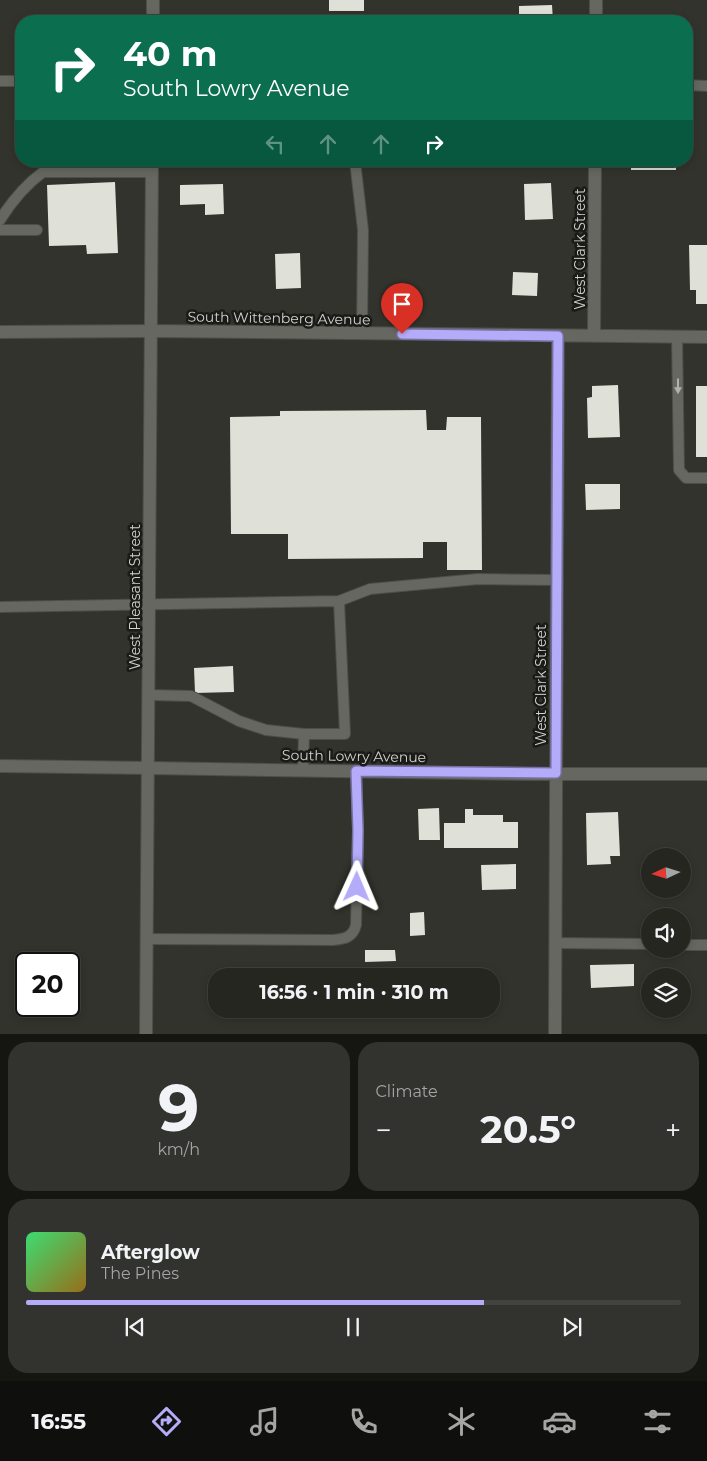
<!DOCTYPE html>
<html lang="en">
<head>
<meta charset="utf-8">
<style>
	:root { --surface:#262621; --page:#32322e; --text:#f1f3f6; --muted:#a4a5a5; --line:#42433f; --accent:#b4acf9 }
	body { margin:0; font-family:Montserrat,sans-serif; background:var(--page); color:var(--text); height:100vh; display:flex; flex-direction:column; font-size:19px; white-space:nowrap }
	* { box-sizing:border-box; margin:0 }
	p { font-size:16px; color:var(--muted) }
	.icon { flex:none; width:28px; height:28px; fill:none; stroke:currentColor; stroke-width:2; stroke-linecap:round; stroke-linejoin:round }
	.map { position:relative; height:1034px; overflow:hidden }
	.side { display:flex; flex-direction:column; gap:8px; padding:8px; background:#151512; flex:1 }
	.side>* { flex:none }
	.guide { position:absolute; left:15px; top:15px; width:678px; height:152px; border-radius:20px; box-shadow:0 2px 8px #0003,0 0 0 1px var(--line); background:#0b6e4f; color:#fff; overflow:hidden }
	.needle { width:32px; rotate:266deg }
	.controls { position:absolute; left:641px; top:848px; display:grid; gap:10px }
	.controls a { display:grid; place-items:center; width:50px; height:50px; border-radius:50%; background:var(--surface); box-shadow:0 2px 8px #0003,0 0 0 1px var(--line); font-size:25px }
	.speed { position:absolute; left:15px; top:952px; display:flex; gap:10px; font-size:25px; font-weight:700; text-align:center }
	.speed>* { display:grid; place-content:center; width:65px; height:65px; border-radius:50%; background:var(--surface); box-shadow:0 2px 8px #0003,0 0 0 1px var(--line); line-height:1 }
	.speed .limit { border:2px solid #111; border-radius:8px; background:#fff; color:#111 }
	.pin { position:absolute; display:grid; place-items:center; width:42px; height:42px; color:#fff; margin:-51px -21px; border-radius:50% 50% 50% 0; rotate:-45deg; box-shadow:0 0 5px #0007 }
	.pin .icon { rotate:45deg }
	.me { position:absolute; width:55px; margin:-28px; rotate:1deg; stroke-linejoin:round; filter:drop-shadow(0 0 4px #0008) }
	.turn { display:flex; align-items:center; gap:18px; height:105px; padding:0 25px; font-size:22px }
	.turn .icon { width:65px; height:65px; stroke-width:2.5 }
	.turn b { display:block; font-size:35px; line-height:42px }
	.lanes { display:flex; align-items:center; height:48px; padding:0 25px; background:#0003; justify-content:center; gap:25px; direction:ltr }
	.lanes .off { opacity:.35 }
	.big { font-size:38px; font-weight:700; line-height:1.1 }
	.side .tile { flex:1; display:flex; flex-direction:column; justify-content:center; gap:8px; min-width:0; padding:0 18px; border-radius:20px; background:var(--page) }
	.side .dial { align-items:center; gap:0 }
	.dial b { font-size:65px; line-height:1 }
	.song { display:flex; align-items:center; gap:15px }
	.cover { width:60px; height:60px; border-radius:8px; background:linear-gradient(135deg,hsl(140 70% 55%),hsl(40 70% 35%)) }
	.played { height:5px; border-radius:2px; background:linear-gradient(90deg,var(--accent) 70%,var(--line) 70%) }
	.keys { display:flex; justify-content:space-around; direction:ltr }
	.heat { display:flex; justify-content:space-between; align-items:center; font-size:28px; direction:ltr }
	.side .tiles { flex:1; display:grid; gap:8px; grid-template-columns:1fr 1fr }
	.tile:last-child { grid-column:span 2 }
	.trip { position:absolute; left:208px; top:968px; width:292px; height:50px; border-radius:20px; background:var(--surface); box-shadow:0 2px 8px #0003,0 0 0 1px var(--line); font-weight:700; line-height:50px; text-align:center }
	.menu { display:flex; height:80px; justify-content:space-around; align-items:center; background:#0f0f0d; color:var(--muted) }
	.menu .icon { width:35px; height:35px }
	.menu .active { color:var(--accent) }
	.menu b { font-size:22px; color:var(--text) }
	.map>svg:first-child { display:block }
</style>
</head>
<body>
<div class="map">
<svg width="707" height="1034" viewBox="0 0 707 1034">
	<rect width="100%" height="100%" fill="#32332c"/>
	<path fill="#dfe0d7" d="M329,0H364V11H329Z
		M552,5L553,21H519V6Z
		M518,161H548L549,167L518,168Z
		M631,161H676V170H631Z
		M115,182L118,253L87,254L86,245L49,246L47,185Z
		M551,183L553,219L525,220L524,184Z
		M223,184L224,214L205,215V204L180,205V185Z
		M689,245H707V304H696V290H690Z
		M300,253L301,288L276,289L275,254Z
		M513,272L538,273L537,296L512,295Z
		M618,385L620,437L588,438L587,398L592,397V386Z
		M696,386H707V457H696Z
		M426,410L427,430H446L447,417H481L482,570H447V542H423V558L288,559V534H231L230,417L280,416V411Z
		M585,484H620V509L586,510Z
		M233,666L234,692L195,693L194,668Z
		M439,808L440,840H419L418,809Z
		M465,809H473V815H503V822H518V848H444V823H465Z
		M618,812L620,856H610L611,864L587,865L586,813Z
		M516,864V889L482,890L481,865Z
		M424,912L425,935L410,936V913Z
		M365,950H395L396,961L365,962Z
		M634,964V986L591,988L590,965Z"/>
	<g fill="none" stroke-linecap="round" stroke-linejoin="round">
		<defs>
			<path id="service" d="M0,81H21
				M686,85L707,86
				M355,161L363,230L362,334
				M0,220C12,201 24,186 43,172H152
				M0,230H37
				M677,337L679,470L686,478H707
				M0,607L339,601L370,589L478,579L557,580
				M149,695L191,696L239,721L266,730L304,734L303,770
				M304,734H345L339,601
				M147,939L333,940C345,939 353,937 356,925L358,829L356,771
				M555,943L650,944
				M682,945H707"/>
			<path id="minor" d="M596,21V0
				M0,332L152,331L707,337
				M594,336L595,161
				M149,768L531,774H707
				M555,1034L558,336"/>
			<path id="tertiary" d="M153,21V0
				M0,766L149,768
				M146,1034L152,161"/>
		</defs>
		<use href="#service" stroke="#4e4e48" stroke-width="12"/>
		<use href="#minor" stroke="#4e4e48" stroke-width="14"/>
		<use href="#tertiary" stroke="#4e4e48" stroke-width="14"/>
		<use href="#service" stroke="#666760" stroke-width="10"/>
		<use href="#minor" stroke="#666760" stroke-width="12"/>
		<use href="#tertiary" stroke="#666760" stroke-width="12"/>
	</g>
	<defs><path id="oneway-solid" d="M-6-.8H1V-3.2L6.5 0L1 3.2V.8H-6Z" transform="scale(1.25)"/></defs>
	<use fill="#b2b2ad" href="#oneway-solid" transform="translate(678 386) rotate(90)"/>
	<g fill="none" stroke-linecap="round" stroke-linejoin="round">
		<defs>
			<path id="route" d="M357,887L358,830L356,771L556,773L558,336L402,334"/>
		</defs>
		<use href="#route" stroke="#7570a2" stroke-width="12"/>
		<use href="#route" stroke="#b4acf9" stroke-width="9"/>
	</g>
	<g text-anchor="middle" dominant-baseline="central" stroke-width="5" stroke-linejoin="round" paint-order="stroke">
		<g font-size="14" fill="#d2d2ce" stroke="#1a1a17">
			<text transform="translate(580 249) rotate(-90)">West Clark Street</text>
			<text transform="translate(279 318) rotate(1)">South Wittenberg Avenue</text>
			<text transform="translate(135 597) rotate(-90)">West Pleasant Street</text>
			<text transform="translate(541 685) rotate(-90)">West Clark Street</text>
			<text transform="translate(354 756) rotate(1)">South Lowry Avenue</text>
		</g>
	</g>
</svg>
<div class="controls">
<a><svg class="needle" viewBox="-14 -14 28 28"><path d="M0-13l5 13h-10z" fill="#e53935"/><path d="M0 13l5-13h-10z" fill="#a4a5a5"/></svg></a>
<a><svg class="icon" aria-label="sound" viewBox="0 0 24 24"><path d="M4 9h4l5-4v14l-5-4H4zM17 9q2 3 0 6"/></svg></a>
<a><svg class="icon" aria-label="layers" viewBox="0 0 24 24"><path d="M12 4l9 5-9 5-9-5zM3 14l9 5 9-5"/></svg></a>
</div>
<div class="speed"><div class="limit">20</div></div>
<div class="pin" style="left:402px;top:334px;background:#d93025"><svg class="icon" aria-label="arrive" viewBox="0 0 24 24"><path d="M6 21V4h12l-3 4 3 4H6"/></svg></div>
<svg class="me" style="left:357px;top:887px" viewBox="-20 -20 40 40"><path d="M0-17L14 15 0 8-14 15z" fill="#b4acf9" stroke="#fff" stroke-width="4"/></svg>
<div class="trip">16:56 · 1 min · 310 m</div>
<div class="guide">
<div class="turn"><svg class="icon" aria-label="right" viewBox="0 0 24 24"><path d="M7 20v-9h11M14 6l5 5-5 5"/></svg><div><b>40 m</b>South Lowry Avenue</div></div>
<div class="lanes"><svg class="icon off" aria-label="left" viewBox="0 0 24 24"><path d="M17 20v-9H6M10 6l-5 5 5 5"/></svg><svg class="icon off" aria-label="ahead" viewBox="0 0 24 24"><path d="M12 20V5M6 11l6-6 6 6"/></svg><svg class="icon off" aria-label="ahead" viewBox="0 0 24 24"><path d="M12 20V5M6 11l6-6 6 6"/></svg><svg class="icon" aria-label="right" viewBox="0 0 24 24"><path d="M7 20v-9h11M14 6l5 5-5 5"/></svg></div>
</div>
</div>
<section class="side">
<div class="tiles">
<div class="tile dial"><b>9</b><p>km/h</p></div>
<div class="tile"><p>Climate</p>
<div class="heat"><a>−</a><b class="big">20.5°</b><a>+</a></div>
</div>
<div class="tile">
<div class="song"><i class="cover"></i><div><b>Afterglow</b><p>The Pines</p></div></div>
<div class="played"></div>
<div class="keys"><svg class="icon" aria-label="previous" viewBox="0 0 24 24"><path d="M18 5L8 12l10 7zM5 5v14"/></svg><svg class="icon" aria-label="pause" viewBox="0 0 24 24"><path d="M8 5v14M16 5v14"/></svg><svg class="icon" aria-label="next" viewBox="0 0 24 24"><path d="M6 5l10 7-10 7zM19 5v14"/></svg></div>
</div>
</div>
</section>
<nav class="menu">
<b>16:55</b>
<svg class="icon active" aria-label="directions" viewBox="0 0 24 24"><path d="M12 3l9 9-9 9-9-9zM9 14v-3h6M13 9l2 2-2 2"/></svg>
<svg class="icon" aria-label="music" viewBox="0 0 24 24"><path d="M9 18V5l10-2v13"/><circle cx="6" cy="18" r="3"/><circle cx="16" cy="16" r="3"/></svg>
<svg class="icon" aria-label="phone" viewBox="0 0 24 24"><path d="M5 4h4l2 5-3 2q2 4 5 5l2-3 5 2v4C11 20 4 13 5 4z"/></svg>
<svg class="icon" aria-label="climate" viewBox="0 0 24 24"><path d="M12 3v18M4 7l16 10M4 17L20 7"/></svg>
<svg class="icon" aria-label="car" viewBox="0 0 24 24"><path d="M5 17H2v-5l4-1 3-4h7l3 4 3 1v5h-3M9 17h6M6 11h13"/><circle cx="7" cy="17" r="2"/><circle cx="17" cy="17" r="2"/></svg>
<svg class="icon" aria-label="filters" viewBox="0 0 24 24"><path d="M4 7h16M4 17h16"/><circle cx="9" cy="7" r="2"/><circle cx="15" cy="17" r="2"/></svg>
</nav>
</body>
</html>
